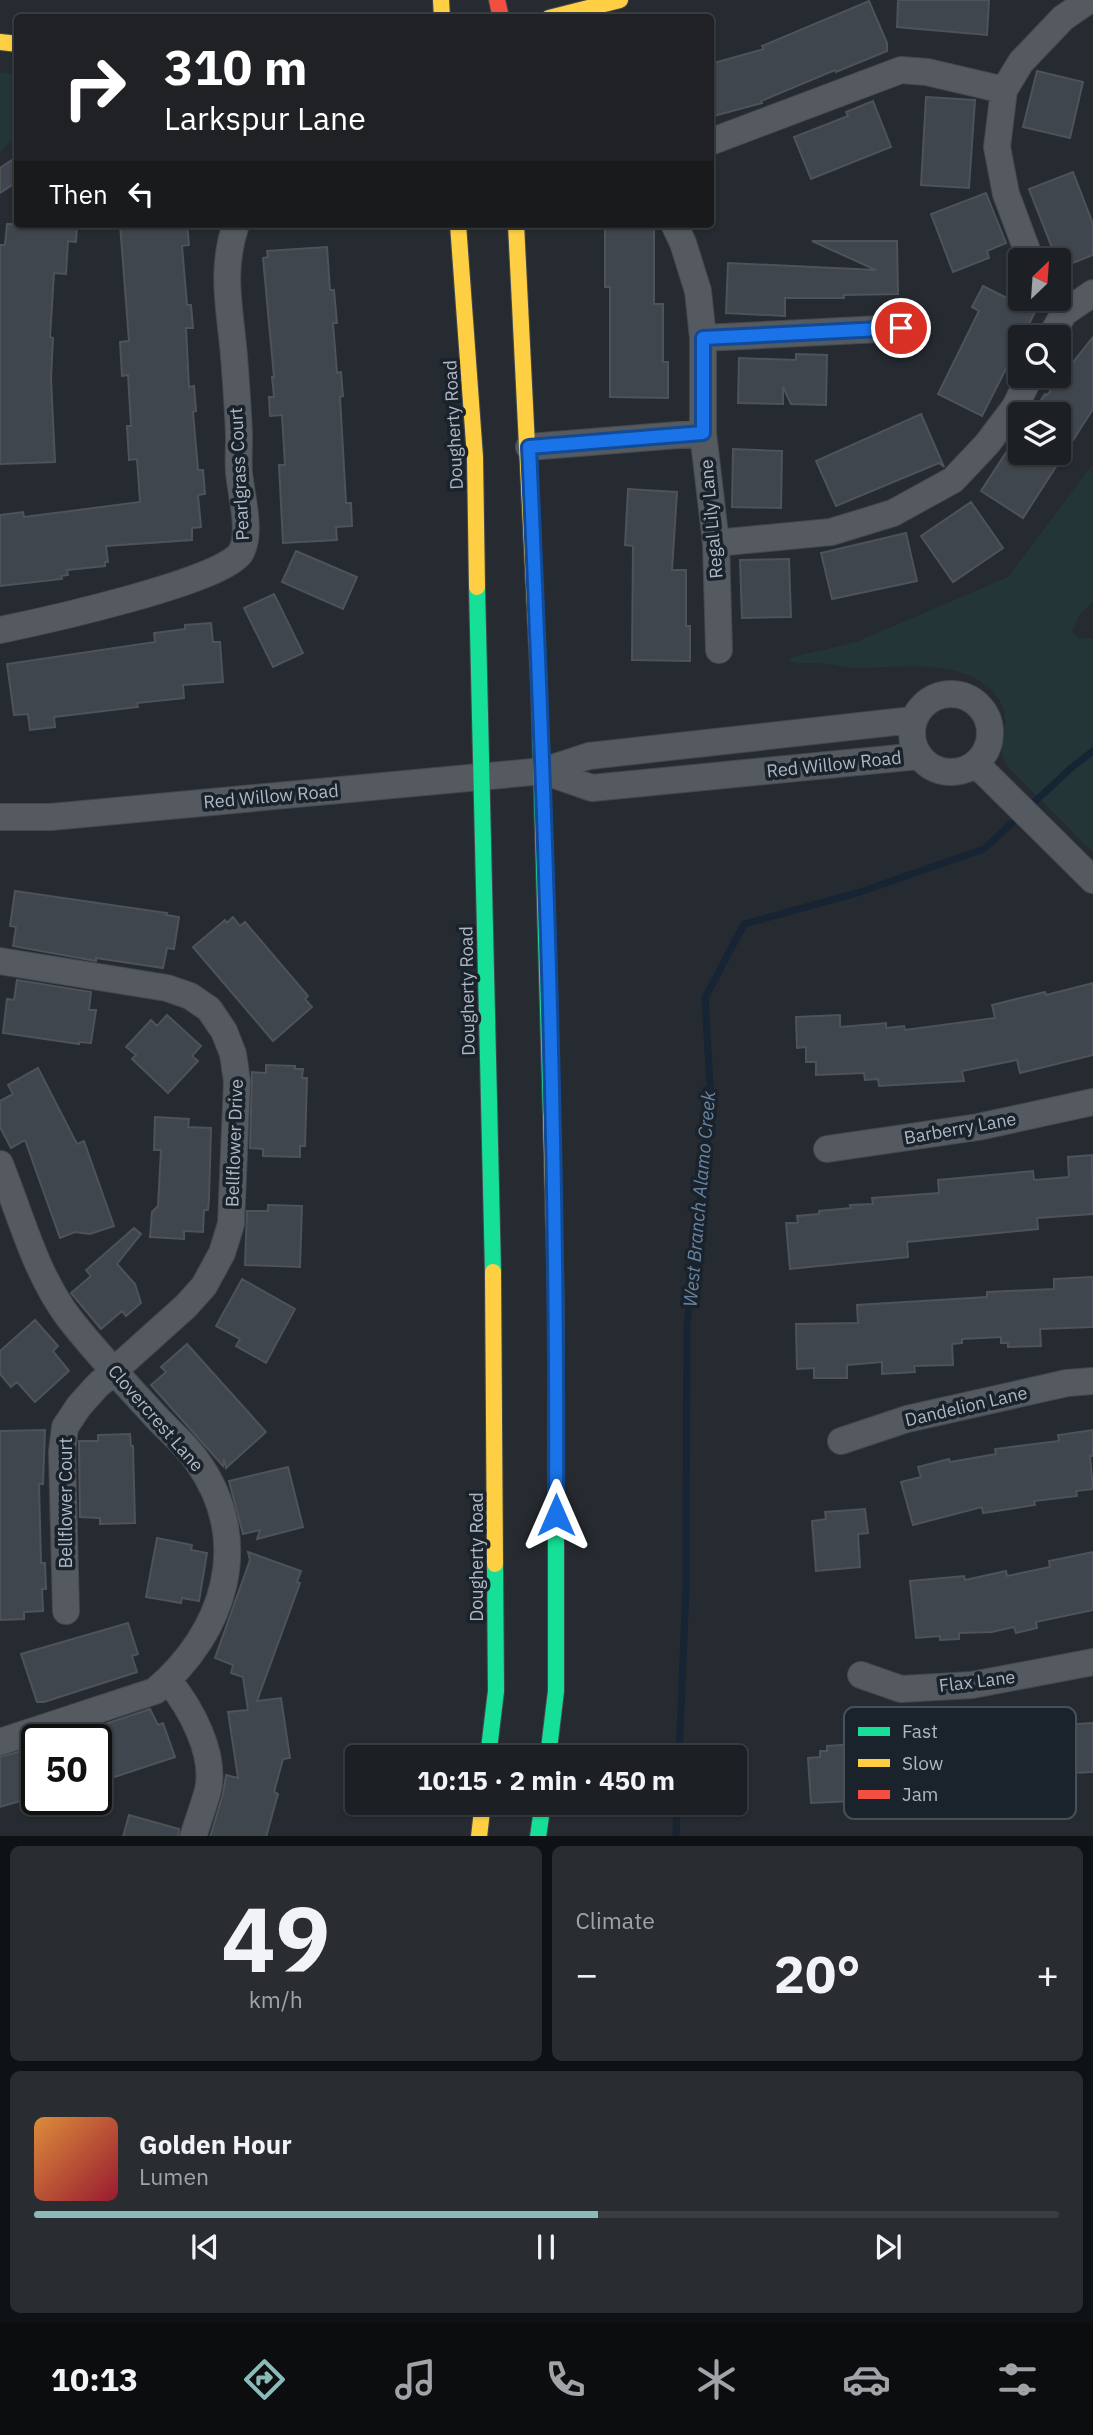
<!DOCTYPE html>
<html lang="en">
<head>
<meta charset="utf-8">
<style>
	:root { --surface:#1c2025; --page:#292d32; --text:#f1f3f6; --muted:#a0a3a7; --line:#3a3e42; --accent:#8bbbb9 }
	body { margin:0; font-family:"IBM Plex Sans",sans-serif; background:var(--page); color:var(--text); height:100vh; display:flex; flex-direction:column; font-size:26px; white-space:nowrap }
	* { box-sizing:border-box; margin:0 }
	p { font-size:23px; color:var(--muted) }
	.icon { flex:none; width:38px; height:38px; fill:none; stroke:currentColor; stroke-width:2; stroke-linecap:round; stroke-linejoin:round }
	.map { position:relative; height:1836px; overflow:hidden }
	.sheet { display:flex; flex-direction:column; gap:10px; padding:10px; background:#0f1214; flex:1 }
	.sheet>* { flex:none }
	.banner { position:absolute; left:14px; top:14px; width:700px; height:214px; border-radius:7px; box-shadow:0 2px 5px #0004,0 0 0 2px var(--line); background:#202124; color:#fff; overflow:hidden }
	.needle { width:46px; rotate:25deg }
	.buttons { position:absolute; left:1008px; top:248px; display:grid; gap:14px }
	.buttons a { display:grid; place-items:center; width:63px; height:63px; border-radius:7px; background:var(--surface); box-shadow:0 2px 5px #0004,0 0 0 2px var(--line); font-size:35px }
	.speed { position:absolute; left:21px; top:1724px; display:flex; gap:14px; font-size:35px; font-weight:700; text-align:center }
	.speed>* { display:grid; place-content:center; width:91px; height:91px; border-radius:50%; background:var(--surface); box-shadow:0 2px 5px #0004,0 0 0 2px var(--line); line-height:1 }
	.speed .limit { border:4px solid #111; border-radius:10px; background:#fff; color:#111 }
	.pin { position:absolute; display:grid; place-items:center; width:60px; height:60px; color:#fff; margin:-30px; border:4px solid #fff; border-radius:50%; box-shadow:0 2px 7px #0007 }
	.me { position:absolute; width:77px; margin:-38px; rotate:0deg; stroke-linejoin:round; filter:drop-shadow(0 0 5px #0008) }
	.turn { display:flex; align-items:center; gap:24px; height:147px; padding:0 35px; font-size:32px }
	.turn .icon { width:91px; height:91px; stroke-width:2.5 }
	.turn b { display:block; font-size:49px; line-height:60px }
	.then { display:flex; align-items:center; height:66px; padding:0 35px; background:#0003; gap:14px; font-size:26px }
	.big { font-size:52px; font-weight:700; line-height:1.1 }
	.sheet .tile { flex:1; display:flex; flex-direction:column; justify-content:center; gap:10px; min-width:0; padding:0 24px; border-radius:10px; background:var(--page) }
	.sheet .dial { align-items:center; gap:0 }
	.dial b { font-size:91px; line-height:1 }
	.song { display:flex; align-items:center; gap:21px }
	.cover { width:84px; height:84px; border-radius:10px; background:linear-gradient(135deg,hsl(30 70% 55%),hsl(350 70% 35%)) }
	.played { height:7px; border-radius:4px; background:linear-gradient(90deg,var(--accent) 55%,var(--line) 55%) }
	.keys { display:flex; justify-content:space-around; direction:ltr }
	.heat { display:flex; justify-content:space-between; align-items:center; font-size:38px; direction:ltr }
	.sheet .tiles { flex:1; display:grid; gap:10px; grid-template-columns:1fr 1fr }
	.tile:last-child { grid-column:span 2 }
	.trip { position:absolute; left:345px; top:1745px; width:402px; height:70px; border-radius:7px; background:var(--surface); box-shadow:0 2px 5px #0004,0 0 0 2px var(--line); font-weight:700; line-height:70px; text-align:center }
	.menu { display:flex; height:112px; justify-content:space-around; align-items:center; background:#0b0d0f; color:var(--muted) }
	.menu .icon { width:49px; height:49px }
	.menu .active { color:var(--accent) }
	.menu b { font-size:32px; color:var(--text) }
	.map>svg:first-child { display:block }
</style>
</head>
<body>
<div class="map">
<svg width="1093" height="1837" viewBox="0 0 1093 1837">
	<rect width="100%" height="100%" fill="#262b31"/>
	<path fill="#233536" d="M0,72L18,74L17,133L0,153Z
		M1093,464V602L1080,614L1072,631L1078,638L1093,639V852L1009,768C990,742 1017,727 998,698C970,656 898,668 856,668C847,668 838,665 829,664C816,663 804,664 791,662L788,658L856,642L1008,577Z"/>
	<g fill="none" stroke-linecap="round" stroke-linejoin="round">
		<path stroke="#172433" stroke-width="7" d="M679,1757L686,1587L687,1325L711,1102L705,998L744,924L857,893L984,849L1071,768L1093,751
			M676,1837L677,1802"/>
	</g>
	<path fill="#40464d" stroke="#4e5259" stroke-width="2" d="M898,0H989L987,35L897,27Z
		M869,1L887,43V51L836,72L835,70L761,101L762,103L710,117V64L764,49L762,46Z
		M1037,71L1083,82L1070,138L1023,127Z
		M926,97L975,100L969,188L921,185Z
		M873,101L891,147L811,179L794,137L848,116L846,112Z
		M18,156V181L0,193V168Z
		M1073,172L1093,224V255L1060,268L1029,189Z
		M986,193L1006,243L987,251L989,258L953,272L931,214Z
		M7,224H77L76,242L68,241L66,274L54,273L50,337L53,338L51,378L55,462L0,464V245H5Z
		M120,224H187L189,245L182,246L187,305H191L193,328H186L189,387L194,386L196,411L193,412L198,470H203L205,494L198,495L201,527L192,528V540L106,546L108,562H105V566L67,570L68,575L61,576L62,579L0,586V515L23,512L24,517L140,502L137,459L129,460L127,426H131L128,375L122,376L120,342L129,341Z
		M605,229H654V304H663V362H668V398L610,397V287H605Z
		M812,241H897L898,294L844,295V298H785V316L726,313L728,263L876,270Z
		M327,247L330,290H334L337,323H333L337,373L341,372L343,396L340,397L346,503H351L352,526L336,527L337,540L283,543L279,465H285L282,415L270,416L269,397H274L272,377H274L263,258L268,257L267,251Z
		M983,286L1035,312L982,416L938,394L979,311L972,307Z
		M1093,337V409L1023,518L981,491L1020,431V453H1059V415H1031L1045,394L1047,395Z
		M796,354L827,355L826,405L791,404L783,387V404L738,403L739,358L796,360Z
		M921,414L944,467L939,463L836,506L816,461Z
		M733,449L782,451L781,508L732,507Z
		M628,489L677,492L672,570H686V626H690V661L632,660L633,546L625,545Z
		M971,502L1003,548L953,582L921,536Z
		M906,533L917,581L832,599L821,553Z
		M296,551L357,577L343,609L282,582Z
		M789,559L791,617L742,618L740,560Z
		M274,594L303,653L273,667L244,608Z
		M211,623L213,642H220L223,682L183,685L184,698L137,703L138,707L54,717L55,727L30,730L28,714L14,715L7,664L155,642L154,633L185,629V625Z
		M15,891L167,913L166,915L179,917L174,949L167,948L163,968L96,958V961L13,946L16,927L10,926Z
		M233,917L240,926L245,922L308,996L305,999L312,1007L273,1041L193,947L225,920L227,923Z
		M17,980L91,992L89,1010H96L91,1043L79,1042V1044L3,1033L7,999L14,1000Z
		M1093,983V1055L1020,1073L1017,1060L962,1071L964,1081L879,1086L878,1079L865,1080L864,1073L816,1075V1062H806V1047L797,1048L796,1017L840,1015V1027L886,1023V1028L904,1026L905,1030L995,1018L992,1005L1045,992L1046,995Z
		M167,1015L201,1046L192,1056L198,1061L168,1093L132,1059L136,1055L126,1047L151,1020L157,1026Z
		M266,1065L295,1066V1069H303L302,1078H307L305,1146H300V1157L263,1156V1149L250,1148L252,1072L266,1073Z
		M38,1068L77,1144L84,1141L114,1226L90,1234L75,1232L60,1238L25,1140L11,1148L0,1127V1101L13,1094L8,1085Z
		M155,1117L189,1119L188,1127L211,1128L209,1199L208,1210H204L203,1232L184,1231V1239L150,1237L152,1212L158,1206L161,1150H154Z
		M1092,1155L1093,1214L1037,1218L1038,1229L907,1242L908,1257L790,1269L786,1223H798L797,1216L819,1214V1211L851,1208L850,1205L873,1204L872,1198L939,1193L938,1180L1033,1171L1034,1180L1069,1177L1068,1157Z
		M268,1205L302,1206L300,1267L245,1265L247,1211H268Z
		M134,1228L141,1234L117,1264L135,1284L141,1303L126,1316L122,1311L101,1329L71,1293L91,1276L86,1270Z
		M1093,1277V1327L1040,1329L1041,1346L1008,1347V1343H1001V1337L962,1339V1343L952,1344L953,1365L914,1366L915,1372L882,1374V1362L847,1365V1378H814V1368L797,1369L796,1324L858,1323L857,1305L987,1297V1292L1054,1289V1279Z
		M242,1279L295,1309L266,1363L236,1346L240,1339L216,1326Z
		M35,1320L58,1346L53,1351L69,1371L35,1402L17,1382L11,1387L0,1374V1351Z
		M187,1344L266,1432L226,1468L224,1459L223,1466L151,1385L166,1372L161,1367Z
		M45,1430L43,1484H39L41,1563H45L46,1589H42L43,1611L24,1612V1619L0,1620V1431Z
		M1093,1430V1456H1090L1093,1489L1076,1491L1077,1496L1034,1501L1035,1505L983,1513L982,1507L913,1525L901,1482L921,1477L918,1467L949,1459L950,1462L996,1454L995,1449L1059,1441L1058,1435Z
		M130,1434L131,1446H133L135,1523L100,1524V1518L80,1517L79,1441H98V1435Z
		M288,1467L303,1527L257,1539L260,1530L243,1534L229,1481Z
		M865,1509L868,1533L858,1534L860,1567L816,1571L812,1521L826,1519L825,1512Z
		M157,1538L192,1545L191,1550L207,1553L199,1601L182,1598L181,1603L146,1597Z
		M248,1552L301,1571L297,1582L300,1583L257,1701L281,1698L290,1758L283,1759L274,1792L278,1794L266,1837H210L223,1794L226,1775L238,1778L228,1712L248,1710L243,1677L231,1673L233,1665L215,1658L250,1560Z
		M1093,1552V1610L1036,1622L1037,1628L1016,1633L1014,1627L992,1632L959,1633V1639L940,1640V1636L916,1638L910,1581L964,1576L965,1580L1006,1571L1007,1576L1050,1567L1049,1561Z
		M128,1623L138,1654L132,1656L137,1672L44,1702H37L21,1654Z
		M150,1709L158,1725L163,1723L175,1757L96,1783V1727Z
		M1093,1723V1772L1051,1774L1052,1783L1033,1785V1787L921,1791V1798L811,1803L808,1758L820,1757V1751H827V1746L959,1737V1734L1018,1732V1728Z
		M25,1750L37,1775V1796L0,1807V1757Z
		M129,1815L179,1829L178,1837H123Z"/>
	<g fill="none" stroke-linecap="round" stroke-linejoin="round">
		<defs>
			<path id="street" d="M710,142L901,70L927,72L1004,90
				M674,224L683,243L698,291L703,338V433L716,543L719,650
				M1031,261L1006,194L997,147L1004,90L1021,62L1063,18L1089,0
				M703,338L901,328
				M1050,338L1064,313L1093,293
				M529,447L703,433
				M716,543L831,532L893,513L953,480L987,444L1015,407L1030,376
				M0,630C39,622 226,581 241,552C252,533 241,494 239,473C238,461 239,448 239,436C238,409 236,382 234,356C230,308 220,272 236,224
				M912 733a39 39 0 1 1 78 0a39 39 0 1 1-78 0Z
				M976,764L1093,880
				M543,771L592,788L919,756
				M0,817H51L543,771L589,756L913,720
				M0,961L167,988L190,996L209,1009L224,1031L233,1054L237,1081L231,1224L222,1253L204,1286L186,1306L97,1386L79,1406L65,1427L62,1452L66,1611
				M827,1149L978,1127L1093,1102
				M0,1164C21,1216 35,1273 69,1318C96,1353 127,1385 157,1418C170,1432 186,1445 197,1461C254,1541 225,1632 155,1691L0,1742
				M841,1441L907,1419L1067,1383L1093,1381
				M861,1675L901,1689L972,1685L1093,1662
				M168,1680C190,1707 216,1753 208,1790C204,1805 198,1821 193,1837"/>
			<path id="fast" d="M477,587L493,1272
				M539,688L551,1116
				M488,1757L496,1691L495,1564
				M548,1757L556,1691V1437
				M538,1837L543,1802"/>
			<path id="slow" d="M441,0L442,18
				M549,18L620,0
				M0,42L18,44
				M458,224L475,457L477,587
				M516,224L539,688
				M551,1116L556,1306V1437
				M493,1272L495,1564
				M479,1837L483,1802"/>
			<path id="jam" d="M497,0L501,18"/>
		</defs>
		<use href="#street" stroke="#43484e" stroke-width="28"/>
		<use href="#fast" stroke="#43484e" stroke-width="18"/>
		<use href="#slow" stroke="#43484e" stroke-width="18"/>
		<use href="#jam" stroke="#43484e" stroke-width="18"/>
		<use href="#street" stroke="#555a60" stroke-width="26"/>
		<use href="#fast" stroke="#16e098" stroke-width="16"/>
		<use href="#slow" stroke="#ffcf43" stroke-width="16"/>
		<use href="#jam" stroke="#f24e42" stroke-width="16"/>
	</g>
	<g fill="none" stroke-linecap="round" stroke-linejoin="round">
		<defs>
			<path id="route" d="M556,1515C558,1159 545,802 529,447L703,433V338L901,328"/>
		</defs>
		<use href="#route" stroke="#114b97" stroke-width="18"/>
		<use href="#route" stroke="#1a73e8" stroke-width="12"/>
	</g>
	<g text-anchor="middle" dominant-baseline="central" stroke-width="7" stroke-linejoin="round" paint-order="stroke">
		<g font-size="18" fill="#afb8c3" stroke="#1a222b">
			<text transform="translate(453 425) rotate(-93)">Dougherty Road</text>
			<text transform="translate(239 474) rotate(-93)">Pearlgrass Court</text>
			<text transform="translate(711 519) rotate(-95)">Regal Lily Lane</text>
			<text transform="translate(834 764) rotate(-6)">Red Willow Road</text>
			<text transform="translate(271 796) rotate(-5)">Red Willow Road</text>
			<text transform="translate(467 991) rotate(-91)">Dougherty Road</text>
			<text transform="translate(960 1128) rotate(-10)">Barberry Lane</text>
			<text transform="translate(234 1143) rotate(-88)">Bellflower Drive</text>
			<text transform="translate(966 1406) rotate(-13)">Dandelion Lane</text>
			<text transform="translate(156 1418) rotate(49)">Clovercrest Lane</text>
			<text transform="translate(65 1503) rotate(-90)">Bellflower Court</text>
			<text transform="translate(476 1557) rotate(-90)">Dougherty Road</text>
			<text transform="translate(977 1681) rotate(-7)">Flax Lane</text>
		</g>
		<g font-size="19" font-style="italic" fill="#6984a1" stroke="#1a222b">
			<text transform="translate(699 1199) rotate(-85)">West Branch Alamo Creek</text>
		</g>
	</g>
	<rect x="844" y="1707" width="232" height="112" rx="10" fill="#1a222b" stroke="#474f59" stroke-width="2"/>
	<rect x="858" y="1727" width="32" height="9" fill="#16e098"/>
	<rect x="858" y="1759" width="32" height="8" fill="#ffcf43"/>
	<rect x="858" y="1790" width="32" height="9" fill="#f24e42"/>
	<g font-size="19" fill="#afb8c3">
		<text x="902" y="1738">Fast</text>
		<text x="902" y="1770">Slow</text>
		<text x="902" y="1801">Jam</text>
	</g>
</svg>
<div class="buttons">
<a><svg class="needle" viewBox="-14 -14 28 28"><path d="M0-13l5 13h-10z" fill="#e53935"/><path d="M0 13l5-13h-10z" fill="#a0a3a7"/></svg></a>
<a><svg class="icon" aria-label="search" viewBox="0 0 24 24"><circle cx="10" cy="10" r="6"/><path d="M15 15l6 6"/></svg></a>
<a><svg class="icon" aria-label="layers" viewBox="0 0 24 24"><path d="M12 4l9 5-9 5-9-5zM3 14l9 5 9-5"/></svg></a>
</div>
<div class="speed"><div class="limit">50</div></div>
<div class="pin" style="left:901px;top:328px;background:#d93025"><svg class="icon" aria-label="arrive" viewBox="0 0 24 24"><path d="M6 21V4h12l-3 4 3 4H6"/></svg></div>
<svg class="me" style="left:556px;top:1515px" viewBox="-20 -20 40 40"><path d="M0-17L14 15 0 8-14 15z" fill="#1a73e8" stroke="#fff" stroke-width="4"/></svg>
<div class="trip">10:15 · 2 min · 450 m</div>
<div class="banner">
<div class="turn"><svg class="icon" aria-label="right" viewBox="0 0 24 24"><path d="M7 20v-9h11M14 6l5 5-5 5"/></svg><div><b>310 m</b>Larkspur Lane</div></div>
<div class="then">Then<svg class="icon" aria-label="left" viewBox="0 0 24 24"><path d="M17 20v-9H6M10 6l-5 5 5 5"/></svg></div>
</div>
</div>
<section class="sheet">
<div class="tiles">
<div class="tile dial"><b>49</b><p>km/h</p></div>
<div class="tile"><p>Climate</p>
<div class="heat"><a>−</a><b class="big">20°</b><a>+</a></div>
</div>
<div class="tile">
<div class="song"><i class="cover"></i><div><b>Golden Hour</b><p>Lumen</p></div></div>
<div class="played"></div>
<div class="keys"><svg class="icon" aria-label="previous" viewBox="0 0 24 24"><path d="M18 5L8 12l10 7zM5 5v14"/></svg><svg class="icon" aria-label="pause" viewBox="0 0 24 24"><path d="M8 5v14M16 5v14"/></svg><svg class="icon" aria-label="next" viewBox="0 0 24 24"><path d="M6 5l10 7-10 7zM19 5v14"/></svg></div>
</div>
</div>
</section>
<nav class="menu">
<b>10:13</b>
<svg class="icon active" aria-label="directions" viewBox="0 0 24 24"><path d="M12 3l9 9-9 9-9-9zM9 14v-3h6M13 9l2 2-2 2"/></svg>
<svg class="icon" aria-label="music" viewBox="0 0 24 24"><path d="M9 18V5l10-2v13"/><circle cx="6" cy="18" r="3"/><circle cx="16" cy="16" r="3"/></svg>
<svg class="icon" aria-label="phone" viewBox="0 0 24 24"><path d="M5 4h4l2 5-3 2q2 4 5 5l2-3 5 2v4C11 20 4 13 5 4z"/></svg>
<svg class="icon" aria-label="climate" viewBox="0 0 24 24"><path d="M12 3v18M4 7l16 10M4 17L20 7"/></svg>
<svg class="icon" aria-label="car" viewBox="0 0 24 24"><path d="M5 17H2v-5l4-1 3-4h7l3 4 3 1v5h-3M9 17h6M6 11h13"/><circle cx="7" cy="17" r="2"/><circle cx="17" cy="17" r="2"/></svg>
<svg class="icon" aria-label="filters" viewBox="0 0 24 24"><path d="M4 7h16M4 17h16"/><circle cx="9" cy="7" r="2"/><circle cx="15" cy="17" r="2"/></svg>
</nav>
</body>
</html>
